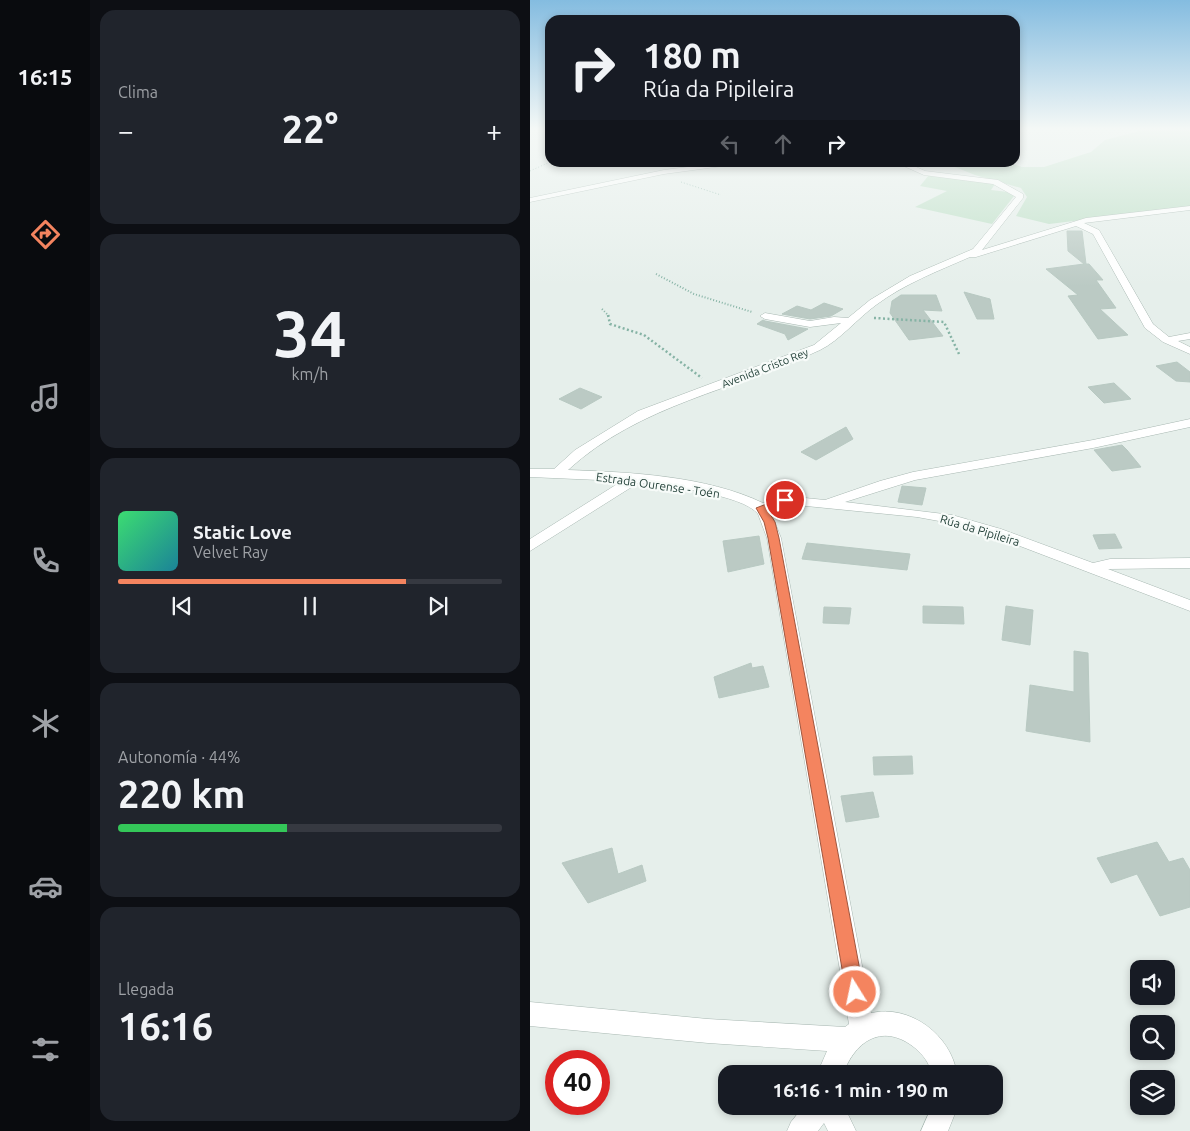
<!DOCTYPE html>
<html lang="es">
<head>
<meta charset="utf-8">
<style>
	:root { --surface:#171b24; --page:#20242c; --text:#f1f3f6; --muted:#9ea1a6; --line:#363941; --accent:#f4845f }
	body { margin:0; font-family:Ubuntu,sans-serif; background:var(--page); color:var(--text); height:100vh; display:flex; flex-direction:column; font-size:19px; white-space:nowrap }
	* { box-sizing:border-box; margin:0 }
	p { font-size:16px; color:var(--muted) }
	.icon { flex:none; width:28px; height:28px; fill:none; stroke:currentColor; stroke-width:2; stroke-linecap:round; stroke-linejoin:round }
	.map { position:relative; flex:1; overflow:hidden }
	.sheet { display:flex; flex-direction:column; gap:10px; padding:10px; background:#0d0f14; width:440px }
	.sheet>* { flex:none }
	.banner { position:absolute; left:15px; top:15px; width:475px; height:152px; border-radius:15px; box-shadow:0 2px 8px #0003; background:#171b24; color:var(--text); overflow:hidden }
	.tools { position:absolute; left:600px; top:960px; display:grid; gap:10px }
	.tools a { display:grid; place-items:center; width:45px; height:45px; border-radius:10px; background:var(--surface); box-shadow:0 2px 8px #0003; font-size:25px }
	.speed { position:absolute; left:15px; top:1050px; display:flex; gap:10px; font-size:25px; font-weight:700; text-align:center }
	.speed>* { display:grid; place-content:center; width:65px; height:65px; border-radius:50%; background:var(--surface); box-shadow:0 2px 8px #0003; line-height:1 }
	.speed .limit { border:8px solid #d22; background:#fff; color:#111 }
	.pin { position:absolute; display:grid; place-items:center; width:42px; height:42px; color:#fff; margin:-21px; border:2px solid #fff; border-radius:50%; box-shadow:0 1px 5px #0007 }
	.me { position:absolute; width:55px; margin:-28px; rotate:350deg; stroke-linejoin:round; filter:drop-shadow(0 0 4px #0008) }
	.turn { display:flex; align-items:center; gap:18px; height:105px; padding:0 15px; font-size:22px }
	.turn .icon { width:65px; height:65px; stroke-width:2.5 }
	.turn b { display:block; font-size:35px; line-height:42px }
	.lanes { display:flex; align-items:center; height:48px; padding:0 15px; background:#0003; justify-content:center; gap:25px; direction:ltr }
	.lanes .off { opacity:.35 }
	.big { font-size:38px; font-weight:600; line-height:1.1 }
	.sheet .widget { flex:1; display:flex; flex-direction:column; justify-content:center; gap:8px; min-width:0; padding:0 18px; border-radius:15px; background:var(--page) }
	.sheet .dial { align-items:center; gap:0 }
	.dial b { font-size:65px; line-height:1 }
	.song { display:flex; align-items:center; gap:15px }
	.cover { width:60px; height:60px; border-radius:8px; background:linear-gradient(135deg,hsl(140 70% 55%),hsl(190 70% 35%)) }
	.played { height:5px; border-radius:2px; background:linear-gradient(90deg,var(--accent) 75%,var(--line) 75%) }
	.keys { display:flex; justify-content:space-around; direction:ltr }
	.heat { display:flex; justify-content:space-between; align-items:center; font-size:28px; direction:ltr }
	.charge { height:8px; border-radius:4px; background:linear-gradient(90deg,#34c759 44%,var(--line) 0) }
	.trip { position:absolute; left:188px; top:1065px; width:285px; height:50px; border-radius:15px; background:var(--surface); box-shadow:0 2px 8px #0003; font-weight:600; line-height:50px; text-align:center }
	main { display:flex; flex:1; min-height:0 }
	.tabs { display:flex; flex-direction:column; width:90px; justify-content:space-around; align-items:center; background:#090b0e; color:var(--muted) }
	.tabs .icon { width:35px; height:35px }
	.tabs .current { color:var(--accent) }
	.tabs b { font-size:22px; color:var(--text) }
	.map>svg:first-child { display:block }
</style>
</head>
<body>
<main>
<nav class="tabs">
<b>16:15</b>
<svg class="icon current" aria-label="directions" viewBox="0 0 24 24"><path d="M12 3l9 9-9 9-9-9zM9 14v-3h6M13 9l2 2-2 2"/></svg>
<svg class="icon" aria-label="music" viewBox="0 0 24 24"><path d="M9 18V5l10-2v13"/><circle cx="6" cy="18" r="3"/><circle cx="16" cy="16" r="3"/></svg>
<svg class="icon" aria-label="phone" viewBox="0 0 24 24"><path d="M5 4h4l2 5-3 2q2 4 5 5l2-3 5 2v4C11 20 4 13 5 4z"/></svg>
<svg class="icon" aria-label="climate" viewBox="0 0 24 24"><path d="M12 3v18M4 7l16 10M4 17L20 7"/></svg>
<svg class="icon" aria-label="car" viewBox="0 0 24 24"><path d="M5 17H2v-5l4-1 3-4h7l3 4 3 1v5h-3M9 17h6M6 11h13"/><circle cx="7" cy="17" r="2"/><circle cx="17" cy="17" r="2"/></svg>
<svg class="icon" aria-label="filters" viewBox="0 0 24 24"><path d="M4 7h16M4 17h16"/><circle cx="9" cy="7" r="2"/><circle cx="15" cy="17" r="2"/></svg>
</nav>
<section class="sheet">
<div class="widget"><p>Clima</p>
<div class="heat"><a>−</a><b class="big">22°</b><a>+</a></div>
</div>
<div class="widget dial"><b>34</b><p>km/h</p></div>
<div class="widget">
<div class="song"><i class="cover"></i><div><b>Static Love</b><p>Velvet Ray</p></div></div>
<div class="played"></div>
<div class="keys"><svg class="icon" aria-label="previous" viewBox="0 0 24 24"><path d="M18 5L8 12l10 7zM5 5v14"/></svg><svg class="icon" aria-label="pause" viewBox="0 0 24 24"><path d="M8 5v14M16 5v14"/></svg><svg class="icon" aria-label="next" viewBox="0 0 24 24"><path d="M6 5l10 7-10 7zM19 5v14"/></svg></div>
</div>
<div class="widget"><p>Autonomía · 44%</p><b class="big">220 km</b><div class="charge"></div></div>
<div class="widget"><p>Llegada</p><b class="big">16:16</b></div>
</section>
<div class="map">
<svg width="660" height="1131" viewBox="0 0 660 1131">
	<rect width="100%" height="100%" fill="#e6efeb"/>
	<path fill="#bfe0c8" d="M621,128H660V207L519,224L486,216L497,197L491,188L445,175L415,163L477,162L492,167H514L561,152L575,140Z
		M399,175L465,184L461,190L478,192L484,196L462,224L385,207L417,191L390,186Z"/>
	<path fill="#bbcac4" stroke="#b8c9c2" d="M537,231H552L556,264H559L573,280H566L586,308L570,309L598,335L568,339L538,296L548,295L516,269L554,264L538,251Z
		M434,292L460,299L464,319H447Z
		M371,295H406L412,311L393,310L413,336L379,340L360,313L362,301Z
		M294,303L313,309L301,316L280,319L252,314L267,306L281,310Z
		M233,320L235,321L278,329L258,340L255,334L227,324Z
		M647,362L660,372V382L646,381L626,366Z
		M584,383L601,399L574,403L558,387Z
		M50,388L72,397L51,409L29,399Z
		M316,427L323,439L286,460L271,452Z
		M592,445L597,450L611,467L582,471L564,450Z
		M372,486L396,488L392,505L368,502Z
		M585,534L592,548L569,549L563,535Z
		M229,536L234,564L198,572L193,541Z
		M277,543L380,554L377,570L272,559Z
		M393,606L433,607L434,624L393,623Z
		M476,606L503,610L500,645L472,640Z
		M294,607L321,608L319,624L293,623Z
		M544,651L558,653L560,742L496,731L500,685L544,692Z
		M221,663L222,668L233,666L239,687L189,698L184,677Z
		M382,756L383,774L344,775L343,757Z
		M343,792L349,817L316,822L311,796Z
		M627,842L639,862L653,858L660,870V907L630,916L607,874L581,883L567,858Z
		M82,848L88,874L112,865L116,881L58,903L32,863Z"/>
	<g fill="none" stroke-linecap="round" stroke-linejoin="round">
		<defs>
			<path id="minor" d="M198,162H222L134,174L0,202V198L134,170Z
				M365,162H375L395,171L468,180L493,194V198L452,250L556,218L660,206V210L554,223L569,230L623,324L639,337L660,333V339L648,341L660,347V354L633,342L615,328L563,234L546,226L446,257H440C408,271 374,284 346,305C328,318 309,341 290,350C205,390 110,404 38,470C100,472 177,476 233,503L255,496L295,500L350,481L383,472L563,440L660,419V427L563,448L385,480L315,502L422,515L471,529L563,563L580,559L660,558V568L578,569L660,600V611L461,535L420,523L387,517L256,504L240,510L251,538L341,1013C380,1004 421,1035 427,1074H401C400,1063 393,1055 385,1048C354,1023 326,1039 313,1074H287L297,1051L178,1043L0,1026V1002L178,1019L315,1027L319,1024L237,538L228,514C212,494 135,486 108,483L0,551V539L92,481L0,477V469H24L45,450L108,411L284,345L311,323L280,327L235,319L230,316L235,313L280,321L304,317L318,318L340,300L380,276L443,249L486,197L463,184L394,175Z
				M274,1106H314L326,1131H298L294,1123L288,1131H257L261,1122Z
				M402,1106H428L418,1131H391Z"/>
		</defs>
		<use href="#minor" stroke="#a8b8b2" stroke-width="1"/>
		<path stroke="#86b3a5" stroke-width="1" stroke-dasharray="1 2" stroke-linecap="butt" d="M0,171L20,162
			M151,182L191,195"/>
		<path stroke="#86b3a5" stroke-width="2" stroke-dasharray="1 2" stroke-linecap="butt" d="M126,274L164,294L222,312
			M72,309L79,316"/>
		<path stroke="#86b3a5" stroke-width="2.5" stroke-dasharray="2 2.5" stroke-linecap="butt" d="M78,315L80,324L114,335L172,378
			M344,318L414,322L429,354"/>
		<use href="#minor" fill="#fff" fill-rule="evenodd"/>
	</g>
	<linearGradient id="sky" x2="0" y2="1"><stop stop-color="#84bce0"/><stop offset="0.45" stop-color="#f4f8f6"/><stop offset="1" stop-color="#f4f8f6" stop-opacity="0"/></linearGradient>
	<rect width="660" height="286" fill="url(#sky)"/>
	<path fill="#f4845f" stroke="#9f563e" d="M255,497L260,500L259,502L237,509L245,522L249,538L334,992L332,998L325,1001L319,998L316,992L238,538L234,522L226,508Z"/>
	<g text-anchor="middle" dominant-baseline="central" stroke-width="4.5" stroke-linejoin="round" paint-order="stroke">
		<g font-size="11" fill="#24423a" stroke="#f7fbf9">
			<text transform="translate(235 368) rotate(-21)">Avenida Cristo Rey</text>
		</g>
		<g font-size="12" fill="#24423a" stroke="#f7fbf9">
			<text transform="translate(128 485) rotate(8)">Estrada Ourense - Toén</text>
			<text transform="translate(450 530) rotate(17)">Rúa da Pipileira</text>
		</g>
	</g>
</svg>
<div class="tools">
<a><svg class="icon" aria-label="sound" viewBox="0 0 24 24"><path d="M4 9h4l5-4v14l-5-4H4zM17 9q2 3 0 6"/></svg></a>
<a><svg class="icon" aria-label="search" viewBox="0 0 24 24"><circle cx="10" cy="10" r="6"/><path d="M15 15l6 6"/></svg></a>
<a><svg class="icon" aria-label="layers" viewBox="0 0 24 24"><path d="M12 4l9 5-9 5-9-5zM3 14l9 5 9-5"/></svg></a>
</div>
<div class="speed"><div class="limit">40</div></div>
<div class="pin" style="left:255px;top:500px;background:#d93025"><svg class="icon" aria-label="arrive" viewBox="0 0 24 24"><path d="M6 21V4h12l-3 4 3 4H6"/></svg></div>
<svg class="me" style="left:325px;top:992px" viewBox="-20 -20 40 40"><circle r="17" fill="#f4845f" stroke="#fff" stroke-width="3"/><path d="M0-11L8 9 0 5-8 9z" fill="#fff"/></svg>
<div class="trip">16:16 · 1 min · 190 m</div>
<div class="banner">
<div class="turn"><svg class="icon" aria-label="right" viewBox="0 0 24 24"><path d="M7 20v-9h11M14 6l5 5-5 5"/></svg><div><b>180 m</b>Rúa da Pipileira</div></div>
<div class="lanes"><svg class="icon off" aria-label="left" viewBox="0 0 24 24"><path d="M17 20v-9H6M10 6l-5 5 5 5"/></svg><svg class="icon off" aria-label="ahead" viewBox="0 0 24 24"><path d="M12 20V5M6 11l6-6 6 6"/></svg><svg class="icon" aria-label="right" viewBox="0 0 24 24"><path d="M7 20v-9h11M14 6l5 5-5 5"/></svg></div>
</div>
</div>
</main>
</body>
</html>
